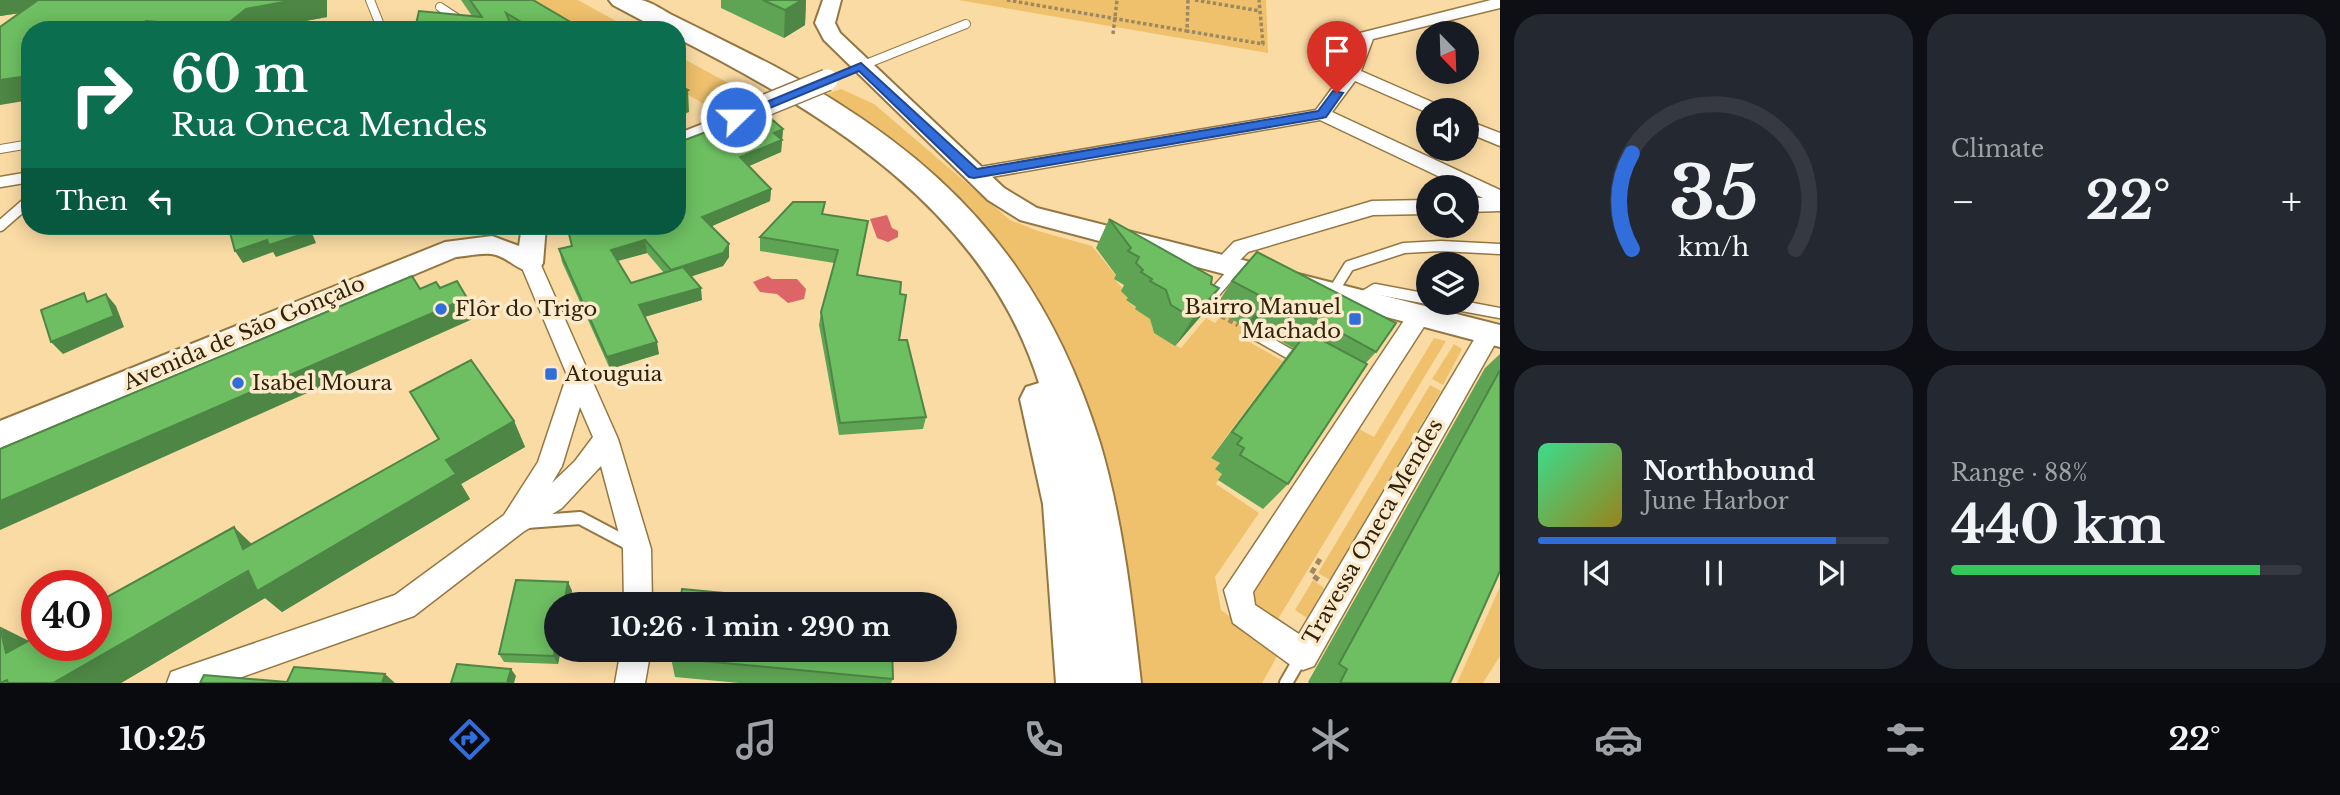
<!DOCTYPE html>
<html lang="en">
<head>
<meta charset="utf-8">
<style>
	:root { --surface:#171b24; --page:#242831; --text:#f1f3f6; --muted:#9ea1a6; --line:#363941; --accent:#316ddb }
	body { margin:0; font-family:"Libre Baskerville",serif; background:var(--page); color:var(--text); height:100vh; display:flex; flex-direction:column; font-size:26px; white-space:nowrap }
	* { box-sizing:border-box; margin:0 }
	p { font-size:23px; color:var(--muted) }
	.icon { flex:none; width:38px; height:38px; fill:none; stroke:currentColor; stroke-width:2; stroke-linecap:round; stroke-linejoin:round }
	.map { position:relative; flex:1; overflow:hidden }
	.sheet { display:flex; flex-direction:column; gap:14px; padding:14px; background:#0d0f14; width:840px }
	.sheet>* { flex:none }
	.top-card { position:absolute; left:21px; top:21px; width:665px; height:214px; border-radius:28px; box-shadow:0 4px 18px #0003; background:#0b6e4f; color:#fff; overflow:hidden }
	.needle { width:46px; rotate:157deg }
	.buttons { position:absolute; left:1416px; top:21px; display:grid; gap:14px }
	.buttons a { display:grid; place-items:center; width:63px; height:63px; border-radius:50%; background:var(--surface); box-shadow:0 4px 18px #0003; font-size:35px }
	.speed { position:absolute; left:21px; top:570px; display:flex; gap:14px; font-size:35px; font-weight:700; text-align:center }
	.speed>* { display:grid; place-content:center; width:91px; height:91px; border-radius:50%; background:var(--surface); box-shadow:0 4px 18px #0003; line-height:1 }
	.speed .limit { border:10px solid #d22; background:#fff; color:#111 }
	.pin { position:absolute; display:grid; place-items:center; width:60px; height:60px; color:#fff; margin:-72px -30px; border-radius:50% 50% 50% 0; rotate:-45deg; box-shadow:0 0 7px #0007 }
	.pin .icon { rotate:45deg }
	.me { position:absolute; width:77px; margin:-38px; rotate:68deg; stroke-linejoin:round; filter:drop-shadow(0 0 5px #0008) }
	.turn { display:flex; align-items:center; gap:24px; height:147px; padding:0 35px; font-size:32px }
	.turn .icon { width:91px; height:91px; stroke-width:2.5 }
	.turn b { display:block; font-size:49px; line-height:60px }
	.then { display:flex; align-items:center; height:66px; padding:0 35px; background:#0003; gap:14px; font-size:26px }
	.big { font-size:52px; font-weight:800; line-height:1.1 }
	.sheet .widget { flex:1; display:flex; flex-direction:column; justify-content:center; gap:10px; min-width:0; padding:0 24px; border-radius:28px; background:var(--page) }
	.sheet .dial { align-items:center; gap:0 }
	.dial svg { height:182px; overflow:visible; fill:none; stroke:var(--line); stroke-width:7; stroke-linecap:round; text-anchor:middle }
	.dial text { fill:var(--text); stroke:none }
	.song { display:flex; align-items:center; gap:21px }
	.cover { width:84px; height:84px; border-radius:10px; background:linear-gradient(135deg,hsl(150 70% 55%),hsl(50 70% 35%)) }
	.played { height:7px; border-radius:4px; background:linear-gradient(90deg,var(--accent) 85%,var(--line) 85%) }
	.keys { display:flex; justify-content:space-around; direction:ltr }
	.heat { display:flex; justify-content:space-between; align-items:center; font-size:38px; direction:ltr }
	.charge { height:10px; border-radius:5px; background:linear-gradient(90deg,#34c759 88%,var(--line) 0) }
	.sheet .tiles { flex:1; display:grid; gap:14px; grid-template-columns:repeat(2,1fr) }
	.trip { position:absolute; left:544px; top:592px; width:413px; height:70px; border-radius:35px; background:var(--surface); box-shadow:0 4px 18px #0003; font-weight:800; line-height:70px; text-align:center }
	.tabs { display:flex; height:112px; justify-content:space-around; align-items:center; background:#090b0e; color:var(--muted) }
	.tabs .icon { width:49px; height:49px }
	.tabs .current { color:var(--accent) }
	.tabs b { font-size:32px; color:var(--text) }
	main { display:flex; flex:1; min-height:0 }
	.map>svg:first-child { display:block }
</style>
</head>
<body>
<main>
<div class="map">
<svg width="1500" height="683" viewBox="0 0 1500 683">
	<rect width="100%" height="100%" fill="#fadba4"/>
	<path fill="#efc16d" d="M529,0H578L632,30H579Z
		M958,0H1266L1268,53Z
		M677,55L748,94L712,109L677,88Z
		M841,89L874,104L1010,220L1038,231L1092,246L1117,277L1114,279L1130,296L1127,301L1150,319L1154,333L1181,348L1206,318L1215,323L1222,314L1248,329L1242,338L1283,361L1211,457L1220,463L1215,469L1222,474L1216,484L1259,513L1215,577L1221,610L1279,653L1262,683H1132L1073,376L1036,298L999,246L941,180L869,124L821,96Z
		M1434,338L1446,341L1275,624C1263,614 1254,607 1250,591L1359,429L1374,437Z
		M1454,344L1462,349L1443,385L1432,379Z
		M1430,385L1441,391L1330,580L1318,573Z
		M1313,580L1324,588L1307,618L1295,610Z
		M1500,587V656L1483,683H1457Z"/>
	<path fill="#dd6567" d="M887,215L892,228L898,231V237L888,242L877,238L870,219Z
		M768,276L772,279H797L806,289L804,299L788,303L777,294L760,292L753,282Z"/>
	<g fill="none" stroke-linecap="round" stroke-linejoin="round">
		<defs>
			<path id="service-far2" d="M370,0L382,30
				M440,7L475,30
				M861,66L966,24
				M0,149L30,144
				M24,178L30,177"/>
			<path id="service-far1" d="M0,182L30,177
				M0,226L30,200
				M1333,292L1349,266L1404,248L1441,246L1500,249
				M1211,297L1237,267
				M1359,299L1375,289L1428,299
				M1446,303L1500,313
				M1251,332L1300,360"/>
			<path id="service" d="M527,522L580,518L633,546
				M1286,683L1301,657"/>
			<path id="minor" d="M1491,0H1500V8L1373,39L1361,71L1441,106L1444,110H1428V113L1355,81L1332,112L1500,190V211L1466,212V198H1483L1466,190V187H1461L1320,120L974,180L967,178L965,174L967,170L974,168L1316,110L1344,72L1360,33Z
				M1466,120L1500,133V146L1466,132Z
				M1428,200V214L1373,215L1248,252L1231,269L1224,272L1217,269L1213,264L1234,242L1372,201Z
				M530,255L537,258L540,263L618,439L651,549L652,604H624L623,549L601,466L562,508L523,532L414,616L225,683H167L171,672L182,668L395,595L504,515L538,462L567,375L520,263L523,258ZM580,407L593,437L575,461L552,483L562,466Z
				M1419,308L1427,310L1430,316L1427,322L1253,592L1255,605L1299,634L1481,328L1489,325L1497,328L1500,335L1314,666L1303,670L1292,666L1233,623L1224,590L1411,310Z
				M621,649H651L645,683H615Z"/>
			<path id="tertiary" d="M823,0H841L835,23L840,33L1004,188L1037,208L1500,325V347L1020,220L988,200L824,40L815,23Z
				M756,103L764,104L767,109L764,114L677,149V134Z
				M522,226H546L543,263L539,270C519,276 510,256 491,254C481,253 467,256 456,257L0,448V421L445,242L492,236L519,246Z"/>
			<path id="trunk" d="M609,0C619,0 631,0 641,0C652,2 664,11 674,16C708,33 741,49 774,66C941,155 1043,260 1100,443C1123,521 1132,603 1141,683H1056L1043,504L1020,399L1026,387L1039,383C985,211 828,115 677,38V30H660L613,5Z"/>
		</defs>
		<use href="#service-far2" stroke="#947743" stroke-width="10"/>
		<use href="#service-far1" stroke="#947743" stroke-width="13"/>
		<use href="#service" stroke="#947743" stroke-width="16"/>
		<use href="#minor" stroke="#947743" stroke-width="3"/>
		<use href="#tertiary" stroke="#947743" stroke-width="4"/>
		<use href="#trunk" stroke="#947743" stroke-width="4"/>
		<path stroke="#9e8860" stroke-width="3.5" stroke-dasharray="3.5 2.5" stroke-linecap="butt" d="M1007,0L1187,31
			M1188,0L1187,31L1263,44L1259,0
			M1195,0L1260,11
			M1113,34L1117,0"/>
		<path stroke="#9e8860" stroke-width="4.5" stroke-dasharray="5 3.5" stroke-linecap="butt" d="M1221,316L1238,325"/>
		<path stroke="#9e8860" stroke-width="5" stroke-dasharray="6 4.5" stroke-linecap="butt" d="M1320,559L1311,574L1320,581"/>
		<use href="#service-far2" stroke="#fff" stroke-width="8"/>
		<use href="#service-far1" stroke="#fff" stroke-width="10"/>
		<use href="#service" stroke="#fff" stroke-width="12"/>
		<use href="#minor" fill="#fff" fill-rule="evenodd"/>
		<use href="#tertiary" fill="#fff" fill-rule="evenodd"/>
		<use href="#trunk" fill="#fff" fill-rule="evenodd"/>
		<defs>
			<path id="tertiary-bridge" d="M756,109L827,80"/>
		</defs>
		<use href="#tertiary-bridge" stroke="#947743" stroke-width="24" stroke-linecap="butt"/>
		<use href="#tertiary-bridge" stroke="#fff" stroke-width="21"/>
	</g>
	<path fill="#5fa454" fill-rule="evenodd" d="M0,0H327V17L257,30H30V100L20,13L0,16Z
		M461,0H533L584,30H418L416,24L472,16Z
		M721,0H806L805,25L784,38L721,8Z
		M733,119L783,129L781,152L749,166L771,189L770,201L712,226L729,244V257L723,266L691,276L702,300L644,317L659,354L610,369L562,262L559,249L572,246L566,226H677L733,122ZM647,253L664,273L631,283L618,261Z
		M824,214L866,235L857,275L900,294L899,340L926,417L923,429L839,435L819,325L821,312L834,263L760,251V237Z
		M1109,219L1219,288L1201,316L1175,346L1154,333L1150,319L1135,309L1136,307L1126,300L1128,298L1121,291L1124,285L1114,279L1116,275L1096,248Z
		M1257,252L1376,352L1365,364L1288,484L1263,509L1218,480L1222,474L1215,469L1220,463L1211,458L1293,348L1255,326L1245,327L1214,309L1232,281Z
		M1500,354V571L1450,683H1309L1308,682L1485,368Z
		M410,392L514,421L525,447L461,484L470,499L282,612L265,598L121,683H0L28,641L252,544L438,440Z
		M516,580L568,582L572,591L569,604H556V649H561L558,664L504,662L499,654Z
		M671,658L893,679L891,683H739L675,677Z"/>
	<path fill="#4d8645" d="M0,0H72L75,5L0,16Z
		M294,0H327V17L257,30H220L246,9Z
		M802,0H806L805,25L784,38L785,10Z
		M146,21L152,30H135Z
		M27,76L30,80V100L0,105V80Z
		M688,90L689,112L677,117V94Z
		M783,129L781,152L740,170V157L774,133Z
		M771,189L770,201L703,230L702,217Z
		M307,226H309L316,243L276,257L273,252L243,263L235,251Z
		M419,226H437L422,232Z
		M645,240L647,253L613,262L611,250Z
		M729,244V257L723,266L672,283L671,270Z
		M701,288L702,300L641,318L639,305Z
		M1219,288L1201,316L1175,346L1193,318Z
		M106,294L116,306L124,327L63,354L51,342Z
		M1276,297L1255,326L1245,327L1266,299Z
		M467,298L475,318L0,530V501Z
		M657,342L659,354L610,369L607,357Z
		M514,421L525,447L461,484L470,499L282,612L265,598L121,683H53Z
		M234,527L259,551L243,549Z
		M568,582L572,591L569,604H564Z
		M1,627L37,645L6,653Z
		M556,641V649H561L558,664L554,656Z
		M511,669L516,676L514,683H507Z
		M385,674L395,683H382Z"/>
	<path fill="#6ebf62" stroke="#4d8645" stroke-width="2" d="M38,0H294L246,9L220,30H190L196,25L146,21L135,30H30V77L27,76L0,80V27Z
		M470,0H533L584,30H535L506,13L513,30H425L416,24L419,11L482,17Z
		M763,0H802L785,10Z
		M677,84L688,90L677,94Z
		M760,109L783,129L774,133L782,140L740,157L771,189L702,217L729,244L723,253L671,270L645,240L611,250L631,283L683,267L701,288L639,305L657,342L607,357L559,249L572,246L567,226H677V143L735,121L733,119Z
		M793,202H825L822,214L868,221L857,275L901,282L900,294L906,295L899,340H907L926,417L840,423L821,312L838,250L760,237Z
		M1109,219L1212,277L1211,284L1219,288L1193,318L1171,305L1166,290L1150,281L1152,279L1141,272L1143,270L1136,263L1139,257L1128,251L1131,248Z
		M239,226H307L309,232L269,245L267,240L235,251L229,229Z
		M1257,252L1396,323L1376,352L1276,297L1266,299L1232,281Z
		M412,276L420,289L436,282L440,288L457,281L467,298L0,501V449Z
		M84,293L87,302L106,294L114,316L51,342L41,310Z
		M1307,332L1367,364L1288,484L1240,455L1244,448L1237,444L1242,438L1232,432Z
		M471,360L514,421L446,460L456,474L257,591L248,571L53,683H8L7,680L0,683V627L6,653L37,636V646H96V603L234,527L243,549L439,439L410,392Z
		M1500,370V571L1450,683H1340L1347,669L1339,664Z
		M516,580L568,582L564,604H556V641L554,656L499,654Z
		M682,589L841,604H680Z
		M673,649H892L893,679L671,658Z
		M457,664L511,669L507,683H451Z
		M294,667L385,674L382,683H200L204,675L287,682Z"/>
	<path fill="#316ddb" stroke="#20478e" stroke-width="2" d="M861,63L977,169L1318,111L1333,91L1343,93L1326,117L1322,118L974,178L969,177L859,71L741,120L736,121L730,117Z"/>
	<g fill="#316ddb" stroke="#fdeaca" stroke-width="2.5">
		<circle cx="441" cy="309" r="7"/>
		<rect x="1348" y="312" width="14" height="14" rx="3.5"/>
		<rect x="544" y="367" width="14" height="14" rx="3.5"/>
		<circle cx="238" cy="383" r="7"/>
	</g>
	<g text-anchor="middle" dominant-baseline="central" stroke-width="7" stroke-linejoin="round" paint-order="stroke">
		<g font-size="21" fill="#2f230d" stroke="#fdeaca" text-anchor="start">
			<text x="1341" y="307" text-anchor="end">Bairro Manuel<tspan x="1341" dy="24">Machado</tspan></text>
			<text x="455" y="309">Flôr do Trigo</text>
			<text x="565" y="374">Atouguia</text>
			<text x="252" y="383">Isabel Moura</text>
		</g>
		<g font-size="21" fill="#2f230d" stroke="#fdeaca">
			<text transform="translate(244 333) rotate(-23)">Avenida de São Gonçalo</text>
			<text transform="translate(1373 532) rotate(-60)">Travessa Oneca Mendes</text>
		</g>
	</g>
</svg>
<div class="buttons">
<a><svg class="needle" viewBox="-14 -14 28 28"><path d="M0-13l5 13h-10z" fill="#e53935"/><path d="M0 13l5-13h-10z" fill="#9ea1a6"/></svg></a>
<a><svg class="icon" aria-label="sound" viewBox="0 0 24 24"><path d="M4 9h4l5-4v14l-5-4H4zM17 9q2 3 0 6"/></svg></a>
<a><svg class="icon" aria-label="search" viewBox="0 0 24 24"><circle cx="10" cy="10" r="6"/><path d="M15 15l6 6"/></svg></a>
<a><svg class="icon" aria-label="layers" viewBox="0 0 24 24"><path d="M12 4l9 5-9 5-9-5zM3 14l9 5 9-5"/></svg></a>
</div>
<div class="speed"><div class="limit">40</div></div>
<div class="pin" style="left:1337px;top:93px;background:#d93025"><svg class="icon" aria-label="arrive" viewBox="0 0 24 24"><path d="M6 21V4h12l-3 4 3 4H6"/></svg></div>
<svg class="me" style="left:736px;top:117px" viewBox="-20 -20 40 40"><circle r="17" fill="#316ddb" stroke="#fff" stroke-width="3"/><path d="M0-11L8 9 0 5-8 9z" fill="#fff"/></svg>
<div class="trip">10:26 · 1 min · 290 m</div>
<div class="top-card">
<div class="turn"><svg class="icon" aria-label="right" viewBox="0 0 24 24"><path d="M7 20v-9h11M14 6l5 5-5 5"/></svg><div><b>60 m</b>Rua Oneca Mendes</div></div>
<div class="then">Then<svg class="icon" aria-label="left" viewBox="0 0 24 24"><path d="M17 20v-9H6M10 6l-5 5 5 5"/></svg></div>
</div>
</div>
<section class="sheet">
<div class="tiles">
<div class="widget dial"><svg viewBox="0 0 100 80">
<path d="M14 69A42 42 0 1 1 86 69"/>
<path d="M14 69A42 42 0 0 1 14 27" stroke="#316ddb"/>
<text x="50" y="56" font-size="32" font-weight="700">35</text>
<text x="50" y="72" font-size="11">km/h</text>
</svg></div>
<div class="widget"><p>Climate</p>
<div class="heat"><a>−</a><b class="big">22°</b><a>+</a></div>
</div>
<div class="widget">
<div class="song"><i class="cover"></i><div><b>Northbound</b><p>June Harbor</p></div></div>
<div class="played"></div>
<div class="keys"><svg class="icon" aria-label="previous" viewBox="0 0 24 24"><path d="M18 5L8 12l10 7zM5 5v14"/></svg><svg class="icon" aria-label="pause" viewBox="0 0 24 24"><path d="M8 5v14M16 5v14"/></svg><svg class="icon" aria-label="next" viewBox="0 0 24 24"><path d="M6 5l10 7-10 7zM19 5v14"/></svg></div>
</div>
<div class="widget"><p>Range · 88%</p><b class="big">440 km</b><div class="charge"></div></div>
</div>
</section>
</main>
<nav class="tabs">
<b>10:25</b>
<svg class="icon current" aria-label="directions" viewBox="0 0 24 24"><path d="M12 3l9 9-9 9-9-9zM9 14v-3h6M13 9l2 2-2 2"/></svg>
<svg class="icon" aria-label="music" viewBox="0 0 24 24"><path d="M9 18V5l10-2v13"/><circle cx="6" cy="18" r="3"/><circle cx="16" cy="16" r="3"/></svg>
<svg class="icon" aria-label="phone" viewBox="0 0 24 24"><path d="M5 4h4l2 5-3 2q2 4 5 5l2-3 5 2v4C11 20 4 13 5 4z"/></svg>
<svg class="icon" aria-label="climate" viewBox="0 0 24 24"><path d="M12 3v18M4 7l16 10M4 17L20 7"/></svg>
<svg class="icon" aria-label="car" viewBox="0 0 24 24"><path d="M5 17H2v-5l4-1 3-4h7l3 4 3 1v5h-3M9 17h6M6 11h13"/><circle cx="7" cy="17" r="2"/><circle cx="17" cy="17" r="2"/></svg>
<svg class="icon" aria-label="filters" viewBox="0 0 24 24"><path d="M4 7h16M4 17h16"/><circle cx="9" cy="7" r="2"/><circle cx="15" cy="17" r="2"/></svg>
<b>22°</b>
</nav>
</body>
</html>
